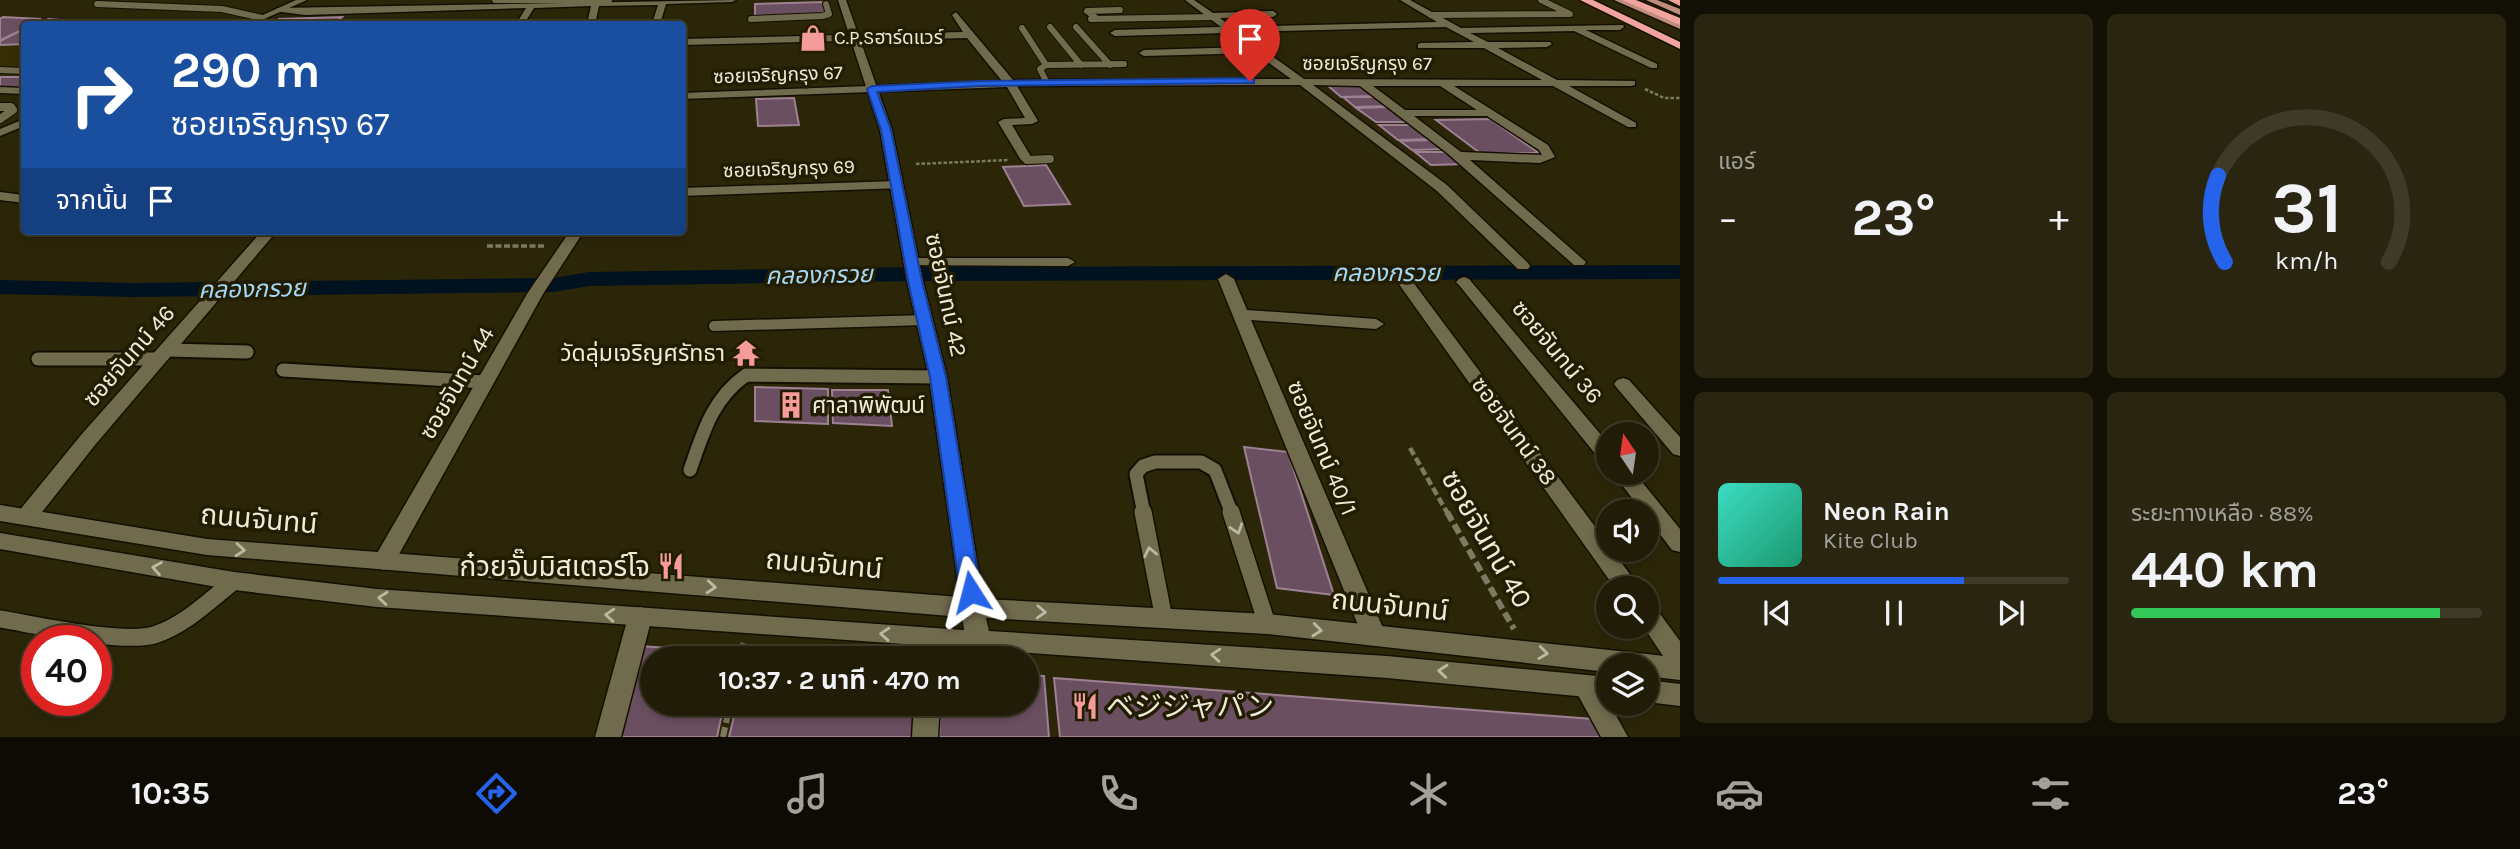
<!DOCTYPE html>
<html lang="th">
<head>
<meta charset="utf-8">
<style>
	:root { --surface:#211c07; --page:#292511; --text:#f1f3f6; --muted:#a2a19b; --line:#3e3a28; --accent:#2563eb }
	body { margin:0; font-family:Karla,"Noto Sans JP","Noto Sans Thai",sans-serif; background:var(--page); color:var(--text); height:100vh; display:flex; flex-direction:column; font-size:26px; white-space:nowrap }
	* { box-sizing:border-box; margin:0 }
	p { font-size:23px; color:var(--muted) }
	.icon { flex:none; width:38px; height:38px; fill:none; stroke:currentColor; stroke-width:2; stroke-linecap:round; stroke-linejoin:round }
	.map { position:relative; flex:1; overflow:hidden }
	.sheet { display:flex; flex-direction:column; gap:14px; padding:14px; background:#120f04; width:840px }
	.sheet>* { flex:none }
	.guide { position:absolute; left:21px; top:21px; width:665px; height:214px; border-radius:7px; box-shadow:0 4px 10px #0003,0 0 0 2px var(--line); background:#1a4fa0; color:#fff; overflow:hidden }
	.needle { width:46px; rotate:347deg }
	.tools { position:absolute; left:1596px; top:422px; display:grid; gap:14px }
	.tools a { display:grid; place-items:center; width:63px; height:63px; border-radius:50%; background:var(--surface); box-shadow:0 4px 10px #0003,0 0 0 2px var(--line); font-size:35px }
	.speed { position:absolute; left:21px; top:625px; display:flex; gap:14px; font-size:35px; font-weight:700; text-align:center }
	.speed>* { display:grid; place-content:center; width:91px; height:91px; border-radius:50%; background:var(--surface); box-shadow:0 4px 10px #0003,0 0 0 2px var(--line); line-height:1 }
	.speed .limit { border:10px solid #d22; background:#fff; color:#111 }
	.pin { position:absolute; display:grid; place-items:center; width:60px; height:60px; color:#fff; margin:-72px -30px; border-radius:50% 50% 50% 0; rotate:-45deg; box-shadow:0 0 7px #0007 }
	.pin .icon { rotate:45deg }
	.me { position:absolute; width:77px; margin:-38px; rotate:351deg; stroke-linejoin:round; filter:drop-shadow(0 0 5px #0008) }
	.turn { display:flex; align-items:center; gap:24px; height:147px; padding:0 35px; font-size:32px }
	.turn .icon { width:91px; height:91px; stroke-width:2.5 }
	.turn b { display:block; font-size:49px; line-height:60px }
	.then { display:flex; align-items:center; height:66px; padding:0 35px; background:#0003; gap:14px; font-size:26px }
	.big { font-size:52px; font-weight:700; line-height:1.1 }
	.sheet .card { flex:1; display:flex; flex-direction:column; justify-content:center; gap:10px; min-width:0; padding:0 24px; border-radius:10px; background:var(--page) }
	.sheet .dial { align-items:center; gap:0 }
	.dial svg { height:182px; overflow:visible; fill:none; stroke:var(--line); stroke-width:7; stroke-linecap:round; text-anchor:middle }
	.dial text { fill:var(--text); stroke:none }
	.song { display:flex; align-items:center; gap:21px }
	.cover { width:84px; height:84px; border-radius:10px; background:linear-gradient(135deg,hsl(170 70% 55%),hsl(160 70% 35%)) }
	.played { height:7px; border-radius:4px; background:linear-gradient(90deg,var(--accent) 70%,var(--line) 70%) }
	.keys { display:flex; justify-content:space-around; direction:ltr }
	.heat { display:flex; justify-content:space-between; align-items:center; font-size:38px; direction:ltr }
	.charge { height:10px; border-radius:5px; background:linear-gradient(90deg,#34c759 88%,var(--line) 0) }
	.sheet .tiles { flex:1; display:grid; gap:14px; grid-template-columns:repeat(2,1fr) }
	.trip { position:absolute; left:640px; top:646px; width:399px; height:70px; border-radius:35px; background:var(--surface); box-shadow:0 4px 10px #0003,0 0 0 2px var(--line); font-weight:700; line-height:70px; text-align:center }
	.tabs { display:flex; height:112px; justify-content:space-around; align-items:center; background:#0d0b03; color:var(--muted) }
	.tabs .icon { width:49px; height:49px }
	.tabs .active { color:var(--accent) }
	.tabs b { font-size:32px; color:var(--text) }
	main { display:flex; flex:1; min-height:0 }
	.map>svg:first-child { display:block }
</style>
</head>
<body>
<main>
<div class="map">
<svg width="1680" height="737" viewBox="0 0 1680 737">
	<rect width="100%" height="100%" fill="#2c2609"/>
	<path fill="#342d06" d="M3,16L118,24H24V88H0V17Z"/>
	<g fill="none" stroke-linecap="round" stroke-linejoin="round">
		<path fill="#001120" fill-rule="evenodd" d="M1680,265V279L917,281L589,286L554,292L134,297L0,294V280L134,283L554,278L589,272L917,267Z"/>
	</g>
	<path fill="#6a4f60" stroke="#9e8093" stroke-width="2" d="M823,2L827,16L755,18V4Z
		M3,17L41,19L38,20H42L24,24V29L0,40V19Z
		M342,17L334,24H273L279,19Z
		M49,19L93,23L36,24Z
		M20,31H24V44L0,45V41Z
		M0,77H24V87H0Z
		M1326,84H1359L1375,96L1341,97Z
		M1343,97H1376L1388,106L1355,107Z
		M794,98L799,125L758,126L756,99Z
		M1388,107L1408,122H1376L1356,108Z
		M1490,119L1539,153H1480L1436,120Z
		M1379,125H1411L1431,139L1398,140Z
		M1432,140L1445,149L1412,150L1400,141Z
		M1415,152H1445L1463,164L1431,165Z
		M1046,165L1070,204L1024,206L1003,167Z
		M755,387L828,389V424L755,421Z
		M832,390H888L892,426L833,423Z
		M1244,447L1288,452L1334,595L1277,588Z
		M638,646L736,652L735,658H653V704H724L717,737H612Z
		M747,653L827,658H746Z
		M1027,675L1044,676L1049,737H939L941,704H1027Z
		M1054,678L1593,719L1603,737H1060Z
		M737,704H922L919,737H729Z"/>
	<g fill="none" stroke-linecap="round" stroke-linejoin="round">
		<defs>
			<path id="lane-far4" d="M495,0H609
				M97,4L222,9L262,18
				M1431,15L1570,14L1541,0
				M1096,18L1087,11L1120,10
				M751,19L822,16L829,14L826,4
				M1091,19L1213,17
				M1050,27L1081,65
				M1076,27L1110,65
				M1022,28L1046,65
				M0,70L24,71
				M1047,83L1040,69L1046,65L1124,64"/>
			<path id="lane-far3" d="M0,107H11L13,110L0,119
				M1027,160L1050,159"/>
			<path id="lane-far2" d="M714,326L926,320"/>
			<path id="lane-far1" d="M167,350L247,352
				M38,359H159
				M283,370L485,382
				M690,470C703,433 712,399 746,375L938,377
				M1144,514L1136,474L1143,466L1155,462H1201L1215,470L1232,514"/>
			<path id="lane" d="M1143,512L1164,619
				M1231,512L1267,624
				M0,619C37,625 121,644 154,635C184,626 210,600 234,581"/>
			<path id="street" d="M736,0L732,2L666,4L660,24H652L658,5L599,6L595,24H587L591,6L534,8L524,24H516L526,8L305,15L274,11L278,8Z
				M1185,0H1194L1213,13L1273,11L1277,14L1273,17L1220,18L1232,27L1437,22L1400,0H1410L1461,28L1623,25L1624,27L1620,30H1586L1657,64V68H1651L1574,31L1470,33L1488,42H1550L1552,44L1547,47L1498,48L1557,80L1635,81V85L1631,86H1569L1636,123V127H1628L1553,86H1454L1548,145L1555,157L1540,163L1470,160L1586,262L1584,265H1574L1447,153L1360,86L1313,85L1447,185L1528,263L1530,266L1528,269H1518L1437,191L1300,85L1017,86L1038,121L1032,124L1012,125L1033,160L1027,164L1021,160L998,122L1004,119L1025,118L1007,87L682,99V93L1002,81L967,38L682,45V39L963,32L952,15L956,12L1013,80L1291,79L1255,53L1144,56L1139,53L1144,50L1248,47L1228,33L1115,36L1110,33L1115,30L1221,27ZM1446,27L1474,42L1421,43L1418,44V48H1484L1542,80L1304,79L1239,32ZM1373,86H1440L1477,110H1405ZM1414,116H1487L1539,150L1542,155L1461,152Z
				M0,87L24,88V94L0,93Z
				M897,181L903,185L902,188L682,196V188Z
				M0,192L24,195V203L0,200Z
				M262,231H277L95,445L35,521L27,524L19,521L16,516L19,511L81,435Z
				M570,231H584L543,294L392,567L384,570L376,567L373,561L376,555L527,294Z
				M912,258H1068L1075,262L1068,266L907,265L905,262Z
				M1399,268L1404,270L1608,544V550H1612L1640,588H1615L1391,273Z
				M1226,274L1234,279L1247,310L1376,319L1384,324L1376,329L1251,320L1386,635L1383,642L1374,645L1365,642L1362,635L1218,279Z
				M1464,277L1469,279L1608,443V463L1601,461L1459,285L1456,282L1459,279Z
				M1623,378L1629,380L1680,437V456L1673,454L1617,388L1614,384L1617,380Z
				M1612,472H1634L1680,529V552L1672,550L1647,517V511H1642Z
				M1647,604L1655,607L1680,641V671L1671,668L1643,626H1647Z
				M640,607L648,610L652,617L621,737H595L628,617L632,610Z
				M932,628L941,631L944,638L943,658H919L920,638L923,631Z
				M1586,675L1595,678L1628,737H1601L1573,686L1577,678Z
				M914,704H940L938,737H912Z"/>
			<path id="secondary" d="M296,0H307L253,24H243Z
				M838,0H846L892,130L923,281L947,377L983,599L1267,614L1647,654L1680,658V680L1647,676V665H1608V672L1267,634L986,618L989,631L1387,656L1608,677V699L1387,678L377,607L234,590L0,549V533L234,572L377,589L964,630L962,617L207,555L0,521V505L207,539L960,597L929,377L907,281L880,130Z
				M24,119V126L0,136V129Z
				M1647,680L1680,684V706L1647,702Z"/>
			<path id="primary" d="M1614,0H1625L1680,23V29Z
				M1646,0H1657L1680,9V15Z"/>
			<path id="highway" d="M1580,0H1593L1680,42V49Z
				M1622,0H1636L1680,18V25Z
				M1668,0H1680V6Z"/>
		</defs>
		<use href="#lane-far4" stroke="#140f00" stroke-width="8"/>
		<use href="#lane-far3" stroke="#140f00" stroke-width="10"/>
		<use href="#lane-far2" stroke="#140f00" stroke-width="13"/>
		<use href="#lane-far1" stroke="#140f00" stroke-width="17"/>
		<use href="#lane" stroke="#140f00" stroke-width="20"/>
		<use href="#street" stroke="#140f00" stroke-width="3"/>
		<use href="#secondary" stroke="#140f00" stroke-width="3"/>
		<use href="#primary" stroke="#140f00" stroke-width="3"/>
		<use href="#highway" stroke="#140f00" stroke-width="3"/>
		<path stroke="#7e7a62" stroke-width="2.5" stroke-dasharray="3.5 2" stroke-linecap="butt" d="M1645,89L1664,98H1680
			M916,164L1009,160"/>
		<path stroke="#7e7a62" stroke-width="3.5" stroke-dasharray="6 2.5" stroke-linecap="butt" d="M487,246H546"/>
		<path stroke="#7e7a62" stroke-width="4.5" stroke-dasharray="8 3.5" stroke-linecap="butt" d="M1410,448L1448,514"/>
		<path stroke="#7e7a62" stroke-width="6" stroke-dasharray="10 4.5" stroke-linecap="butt" d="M1447,512L1514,629
			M739,658L743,643
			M723,737L730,704"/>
		<use href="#lane-far4" stroke="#716b4d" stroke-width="6"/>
		<use href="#lane-far3" stroke="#716b4d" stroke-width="8"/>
		<use href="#lane-far2" stroke="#716b4d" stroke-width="10"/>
		<use href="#lane-far1" stroke="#716b4d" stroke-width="13"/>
		<use href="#lane" stroke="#716b4d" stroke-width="17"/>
		<use href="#street" fill="#716b4d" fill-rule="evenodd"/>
		<use href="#secondary" fill="#716b4d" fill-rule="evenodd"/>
		<use href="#primary" fill="#bd8d7d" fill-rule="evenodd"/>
		<use href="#highway" fill="#f0a49d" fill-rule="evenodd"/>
	</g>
	<defs><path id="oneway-chevron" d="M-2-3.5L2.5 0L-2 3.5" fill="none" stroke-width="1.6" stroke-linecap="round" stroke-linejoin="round" transform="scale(1.75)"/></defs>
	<g stroke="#bcb8a2">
		<use href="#oneway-chevron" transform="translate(1237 529) rotate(72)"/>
		<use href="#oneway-chevron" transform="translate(240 550) rotate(5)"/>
		<use href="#oneway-chevron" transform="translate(1150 552) rotate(-102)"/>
		<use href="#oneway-chevron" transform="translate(157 568) rotate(-170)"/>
		<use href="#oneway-chevron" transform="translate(711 587) rotate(5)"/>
		<use href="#oneway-chevron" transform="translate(383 598) rotate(-175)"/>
		<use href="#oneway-chevron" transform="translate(1041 612) rotate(3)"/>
		<use href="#oneway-chevron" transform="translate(610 615) rotate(-176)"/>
		<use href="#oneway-chevron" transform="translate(1317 630) rotate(6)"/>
		<use href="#oneway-chevron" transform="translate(885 634) rotate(-176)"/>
		<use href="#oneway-chevron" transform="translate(1543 653) rotate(7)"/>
		<use href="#oneway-chevron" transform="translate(1216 655) rotate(-176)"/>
		<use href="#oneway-chevron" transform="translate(1443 671) rotate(-175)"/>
	</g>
	<path fill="#2563eb" stroke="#184099" stroke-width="2" d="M1250,78L1254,79V83L980,86L877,92L891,130L922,281L946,377L981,592L978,598L971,600L963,598L960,592L930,377L908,281L881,130L867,89L872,86L980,81Z"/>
	<defs>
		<symbol id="shop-bare" viewBox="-9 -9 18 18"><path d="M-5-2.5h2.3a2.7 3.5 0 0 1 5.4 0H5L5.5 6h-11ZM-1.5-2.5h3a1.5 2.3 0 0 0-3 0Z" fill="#f59b9b" stroke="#221c01" stroke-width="2.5" paint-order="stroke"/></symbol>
		<symbol id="temple-bare" viewBox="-9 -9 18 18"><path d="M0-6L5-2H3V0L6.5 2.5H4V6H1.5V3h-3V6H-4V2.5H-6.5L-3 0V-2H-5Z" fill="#f59b9b" stroke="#221c01" stroke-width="2.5" paint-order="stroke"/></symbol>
		<symbol id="building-bare" viewBox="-9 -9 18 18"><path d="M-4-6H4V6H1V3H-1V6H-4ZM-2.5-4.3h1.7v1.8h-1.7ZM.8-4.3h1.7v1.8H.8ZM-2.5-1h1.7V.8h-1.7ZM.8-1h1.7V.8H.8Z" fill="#f59b9b" stroke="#221c01" stroke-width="2.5" paint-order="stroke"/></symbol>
		<symbol id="restaurant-bare" viewBox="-9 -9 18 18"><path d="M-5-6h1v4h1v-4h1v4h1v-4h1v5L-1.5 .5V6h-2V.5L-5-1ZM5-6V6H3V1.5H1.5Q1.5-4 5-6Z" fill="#f59b9b" stroke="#221c01" stroke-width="2.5" paint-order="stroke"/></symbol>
	</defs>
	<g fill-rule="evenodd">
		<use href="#shop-bare" x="794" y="19" width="38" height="38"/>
		<use href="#temple-bare" x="727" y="334" width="38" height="38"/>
		<use href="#building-bare" x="772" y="386" width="38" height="38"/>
		<use href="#restaurant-bare" x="652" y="547" width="38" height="38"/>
		<use href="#restaurant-bare" x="1066" y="687" width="38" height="38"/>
	</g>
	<g text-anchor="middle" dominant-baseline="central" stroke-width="7" stroke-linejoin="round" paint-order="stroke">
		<g font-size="19" fill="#eeebda" stroke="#221c01" text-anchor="start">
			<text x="834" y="38">C.P.Sฮาร์ดแวร์</text>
		</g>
		<g font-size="19" fill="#eeebda" stroke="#221c01">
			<text x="1367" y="64">ซอยเจริญกรุง 67</text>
			<text transform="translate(778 75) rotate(-2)">ซอยเจริญกรุง 67</text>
			<text transform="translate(789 169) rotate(-2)">ซอยเจริญกรุง 69</text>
		</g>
		<g font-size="23" fill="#eeebda" stroke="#221c01">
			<text transform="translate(946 295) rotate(78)">ซอยจันทน์ 42</text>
			<text transform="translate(1557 352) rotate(50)">ซอยจันทน์ 36</text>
			<text transform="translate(129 356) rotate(-49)">ซอยจันทน์ 46</text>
			<text transform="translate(457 383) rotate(-60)">ซอยจันทน์ 44</text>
			<text transform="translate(1514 431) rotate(54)">ซอยจันทน์ 38</text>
			<text transform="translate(1322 448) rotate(67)">ซอยจันทน์ 40/1</text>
		</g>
		<g font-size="23" fill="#eeebda" stroke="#221c01" text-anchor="end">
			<text x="725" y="353">วัดลุ่มเจริญศรัทธา</text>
			<text x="812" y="405" text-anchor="start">ศาลาพิพัฒน์</text>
		</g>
		<g font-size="24" font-style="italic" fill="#a5d7f9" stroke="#221c01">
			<text x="1386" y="273">คลองกรวย</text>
			<text transform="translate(819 275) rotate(-1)">คลองกรวย</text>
			<text transform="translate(252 289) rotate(-1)">คลองกรวย</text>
		</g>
		<g font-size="28" fill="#eeebda" stroke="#221c01">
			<text transform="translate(259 519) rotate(5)">ถนนจันทน์</text>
			<text transform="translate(1487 539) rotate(60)">ซอยจันทน์ 40</text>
			<text transform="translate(824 564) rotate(5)">ถนนจันทน์</text>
			<text transform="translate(1390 605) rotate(6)">ถนนจันทน์</text>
		</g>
		<g font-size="28" fill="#eeebda" stroke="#221c01" text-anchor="end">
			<text x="650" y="566">ก๋วยจั๊บมิสเตอร์โจ</text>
			<text x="1106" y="706" text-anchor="start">ベジジャパン</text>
		</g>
	</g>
</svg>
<div class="tools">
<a><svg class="needle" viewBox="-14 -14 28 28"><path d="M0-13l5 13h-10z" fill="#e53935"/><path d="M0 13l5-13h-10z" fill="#a2a19b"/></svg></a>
<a><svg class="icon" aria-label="sound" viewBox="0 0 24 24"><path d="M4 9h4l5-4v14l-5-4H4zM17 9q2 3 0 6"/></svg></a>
<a><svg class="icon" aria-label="search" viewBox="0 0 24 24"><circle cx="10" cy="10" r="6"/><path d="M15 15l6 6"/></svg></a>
<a><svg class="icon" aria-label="layers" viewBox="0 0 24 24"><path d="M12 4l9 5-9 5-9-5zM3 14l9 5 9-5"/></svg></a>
</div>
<div class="speed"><div class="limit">40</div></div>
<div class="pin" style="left:1250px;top:81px;background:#d93025"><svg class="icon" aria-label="arrive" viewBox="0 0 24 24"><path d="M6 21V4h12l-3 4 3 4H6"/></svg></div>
<svg class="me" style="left:971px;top:592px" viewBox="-20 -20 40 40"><path d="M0-17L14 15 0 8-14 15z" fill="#2563eb" stroke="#fff" stroke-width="4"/></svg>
<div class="trip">10:37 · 2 นาที · 470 m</div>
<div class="guide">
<div class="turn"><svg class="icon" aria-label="right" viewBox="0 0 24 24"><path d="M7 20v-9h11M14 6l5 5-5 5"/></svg><div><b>290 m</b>ซอยเจริญกรุง 67</div></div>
<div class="then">จากนั้น<svg class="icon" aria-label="arrive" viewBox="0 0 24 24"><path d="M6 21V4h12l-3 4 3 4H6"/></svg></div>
</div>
</div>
<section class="sheet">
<div class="tiles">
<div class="card"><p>แอร์</p>
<div class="heat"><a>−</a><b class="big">23°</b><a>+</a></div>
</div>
<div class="card dial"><svg viewBox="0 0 100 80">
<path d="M14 69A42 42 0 1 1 86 69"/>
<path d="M14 69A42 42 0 0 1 11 31" stroke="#2563eb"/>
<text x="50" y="56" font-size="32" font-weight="700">31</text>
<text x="50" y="72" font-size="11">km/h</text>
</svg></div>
<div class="card">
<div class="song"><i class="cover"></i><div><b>Neon Rain</b><p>Kite Club</p></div></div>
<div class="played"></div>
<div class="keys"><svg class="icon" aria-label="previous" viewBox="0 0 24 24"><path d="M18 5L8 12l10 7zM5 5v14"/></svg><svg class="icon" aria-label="pause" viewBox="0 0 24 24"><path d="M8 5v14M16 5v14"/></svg><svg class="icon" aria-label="next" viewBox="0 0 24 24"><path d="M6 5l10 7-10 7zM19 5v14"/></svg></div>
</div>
<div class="card"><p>ระยะทางเหลือ · 88%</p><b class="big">440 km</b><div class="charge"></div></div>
</div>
</section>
</main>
<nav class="tabs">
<b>10:35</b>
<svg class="icon active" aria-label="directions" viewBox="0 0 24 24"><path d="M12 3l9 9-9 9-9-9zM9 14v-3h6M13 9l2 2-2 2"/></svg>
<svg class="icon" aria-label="music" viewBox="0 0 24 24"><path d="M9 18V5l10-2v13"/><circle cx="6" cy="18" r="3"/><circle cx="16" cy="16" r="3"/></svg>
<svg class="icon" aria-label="phone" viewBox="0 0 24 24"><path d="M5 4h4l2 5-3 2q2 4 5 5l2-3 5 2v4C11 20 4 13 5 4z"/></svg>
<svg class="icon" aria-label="climate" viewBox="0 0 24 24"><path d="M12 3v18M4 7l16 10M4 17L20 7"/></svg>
<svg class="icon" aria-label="car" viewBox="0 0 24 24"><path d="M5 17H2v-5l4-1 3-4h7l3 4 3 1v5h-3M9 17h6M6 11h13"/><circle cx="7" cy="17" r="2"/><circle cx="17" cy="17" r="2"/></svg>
<svg class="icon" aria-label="filters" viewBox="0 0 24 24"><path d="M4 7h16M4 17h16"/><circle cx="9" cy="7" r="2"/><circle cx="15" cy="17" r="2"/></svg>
<b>23°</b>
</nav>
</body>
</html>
